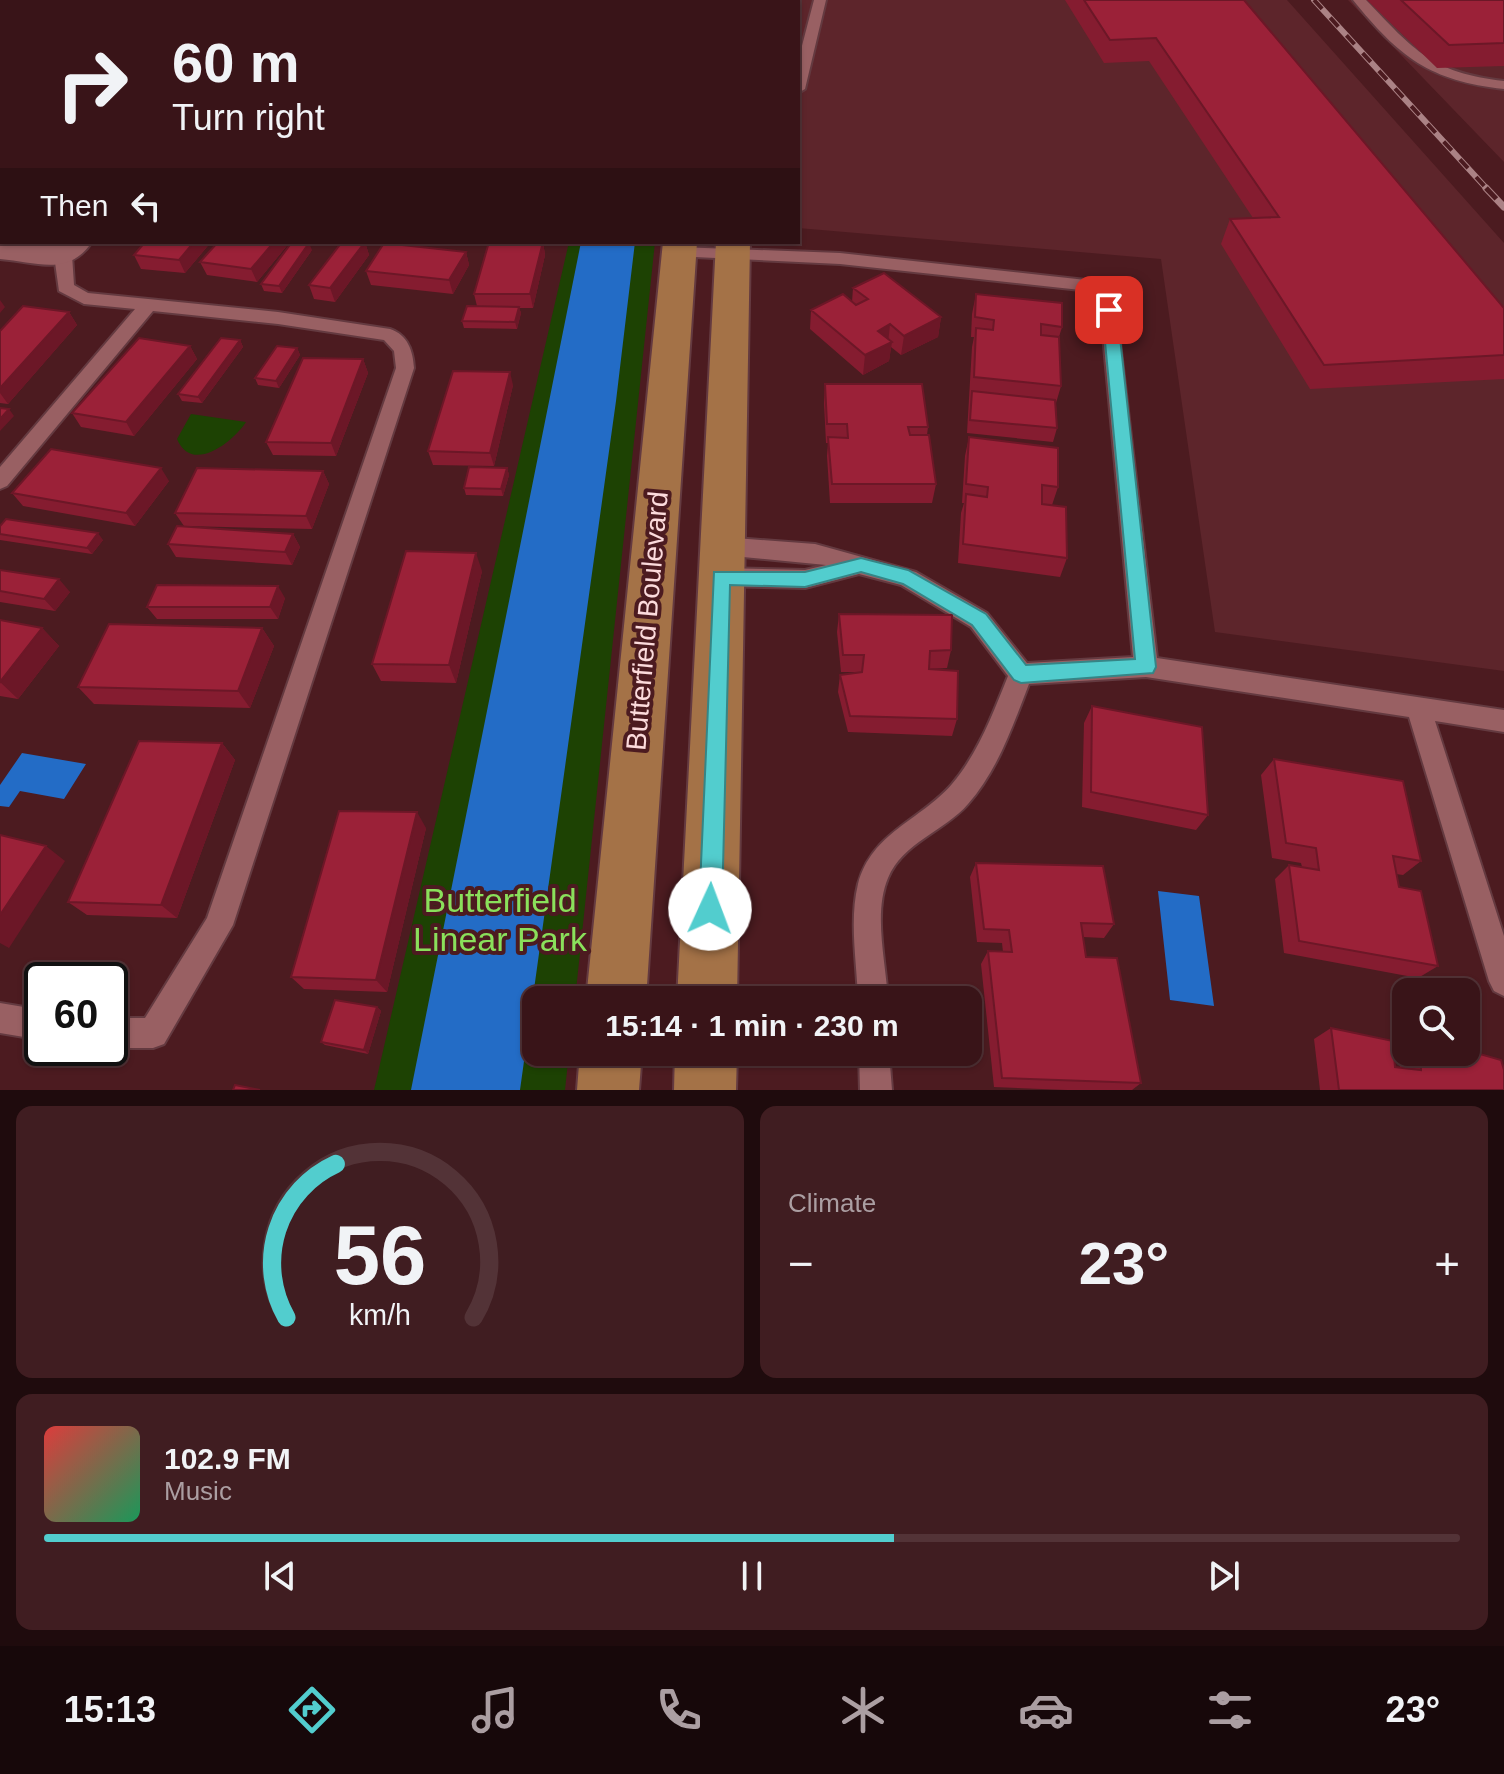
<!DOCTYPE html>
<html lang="en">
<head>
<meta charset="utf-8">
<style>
	:root { --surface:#391418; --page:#401d21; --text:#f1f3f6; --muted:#ab9ea2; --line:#533337; --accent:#52cdce }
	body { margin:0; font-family:Arial,sans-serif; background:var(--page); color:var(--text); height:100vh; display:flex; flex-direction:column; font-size:30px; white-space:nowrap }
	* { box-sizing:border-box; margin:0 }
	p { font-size:26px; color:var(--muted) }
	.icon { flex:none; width:44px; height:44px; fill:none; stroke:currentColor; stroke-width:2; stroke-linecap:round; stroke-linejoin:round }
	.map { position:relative; height:1090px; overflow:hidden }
	.drawer { display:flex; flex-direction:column; gap:16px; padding:16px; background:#1f0b0d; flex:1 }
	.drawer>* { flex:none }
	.banner { position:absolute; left:0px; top:0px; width:800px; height:244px; box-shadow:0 2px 6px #0004,0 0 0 2px var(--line); background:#391418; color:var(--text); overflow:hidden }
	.tools { position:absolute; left:1392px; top:978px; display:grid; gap:16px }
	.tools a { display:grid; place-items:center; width:88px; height:88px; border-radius:16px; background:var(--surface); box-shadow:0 2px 6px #0004,0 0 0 2px var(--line); font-size:40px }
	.speed { position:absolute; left:24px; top:962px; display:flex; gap:16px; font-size:40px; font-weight:700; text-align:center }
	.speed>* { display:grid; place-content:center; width:104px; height:104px; border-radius:50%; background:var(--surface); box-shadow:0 2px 6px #0004,0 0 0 2px var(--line); line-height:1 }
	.speed .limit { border:4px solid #111; border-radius:12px; background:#fff; color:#111 }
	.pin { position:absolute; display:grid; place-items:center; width:68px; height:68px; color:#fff; margin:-34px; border-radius:16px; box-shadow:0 4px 12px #0006 }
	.me { position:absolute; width:88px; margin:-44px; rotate:2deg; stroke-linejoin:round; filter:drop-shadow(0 0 6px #0008) }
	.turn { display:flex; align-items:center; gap:28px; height:168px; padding:0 40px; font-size:36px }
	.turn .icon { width:104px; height:104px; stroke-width:2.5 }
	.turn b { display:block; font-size:56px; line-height:68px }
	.then { display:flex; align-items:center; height:76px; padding:0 40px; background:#0003; gap:16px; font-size:30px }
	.big { font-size:60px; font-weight:800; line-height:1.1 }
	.drawer .widget { flex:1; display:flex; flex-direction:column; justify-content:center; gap:12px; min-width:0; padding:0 28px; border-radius:16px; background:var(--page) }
	.drawer .dial { align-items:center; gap:0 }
	.dial svg { height:208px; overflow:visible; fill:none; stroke:var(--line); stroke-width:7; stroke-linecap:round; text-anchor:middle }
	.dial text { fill:var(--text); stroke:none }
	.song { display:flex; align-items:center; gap:24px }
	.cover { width:96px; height:96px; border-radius:12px; background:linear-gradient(135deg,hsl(0 70% 55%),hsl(150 70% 35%)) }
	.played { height:8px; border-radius:4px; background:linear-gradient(90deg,var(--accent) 60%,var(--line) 60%) }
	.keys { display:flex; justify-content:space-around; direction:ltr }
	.heat { display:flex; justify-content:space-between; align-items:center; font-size:44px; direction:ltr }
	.drawer .tiles { flex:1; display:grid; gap:16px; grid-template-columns:1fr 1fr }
	.widget:last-child { grid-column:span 2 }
	.trip { position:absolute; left:522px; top:986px; width:460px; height:80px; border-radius:16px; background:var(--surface); box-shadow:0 2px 6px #0004,0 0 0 2px var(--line); font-weight:800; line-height:80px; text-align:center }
	.tab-bar { display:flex; height:128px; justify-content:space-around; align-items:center; background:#17080a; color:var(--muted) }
	.tab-bar .icon { width:56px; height:56px }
	.tab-bar .selected { color:var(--accent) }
	.tab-bar b { font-size:36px; color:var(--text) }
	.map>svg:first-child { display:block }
</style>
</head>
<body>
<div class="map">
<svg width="1504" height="1090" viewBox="0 0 1504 1090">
	<rect width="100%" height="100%" fill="#4c1b20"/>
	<path fill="#5d252b" d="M773,0H1287L1504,243V671L1215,632L1161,259L798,228V2Z
		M1348,0H1504V162Z"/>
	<path fill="#1d4203" d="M569,242H655L575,1000H536V1052H569L565,1090H374Z
		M191,414L246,422C234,441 192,475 177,439Z"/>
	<path fill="#236cc6" d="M581,242H635L616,401L520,1090H411Z
		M22,753L86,764L64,799L20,791L9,807L0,806V785Z
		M1158,891L1199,896L1214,1006L1170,1000Z"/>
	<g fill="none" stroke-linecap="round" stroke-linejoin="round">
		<defs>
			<path id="service" d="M814,0H826L805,89L798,93V61Z
				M1353,0H1366C1414,50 1432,73 1504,81V89C1430,81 1399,57 1353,0Z
				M679,247L840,253L1113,283L1157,658L1504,710V732L1435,721L1504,936V996L1494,991L1489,981L1409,717L1146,677L1029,684C1013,725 998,770 968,804C945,831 902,843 888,878C873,913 886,963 888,1000H858C857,963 849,921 858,884C872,832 920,821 952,784C979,752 993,713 1008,676L971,627L901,585L859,574L805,588L720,586L712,583L709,577L712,571L720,568L805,570L826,565L722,555L714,552L711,546L714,540L722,537L815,544L916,572L987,613L1027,663L1133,657L1099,292L840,264L673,256V248Z
				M63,250L72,255L74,285L88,293L278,312L390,329C408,335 413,351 414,368L233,925L164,1044L153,1048H110V1018H145L207,918L396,368L394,351L384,340L278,324L153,311L7,486L0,489V467L135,309L84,304L59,291L54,255Z
				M0,1003L42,1010V1040L0,1033Z
				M859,1052H889L892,1090H860Z"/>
			<path id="minor" d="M0,72H2V88H0Z
				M0,239L55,244L92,242C68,277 37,262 0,259Z"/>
			<path id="primary" d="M688,0H714L687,2Z
				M728,0H754V2H728Z
				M663,242H697L646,1000H586Z
				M716,242H750L737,1000H677Z
				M580,1052H642L639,1090H577Z
				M675,1052H737L736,1090H674Z"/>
		</defs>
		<use href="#service" stroke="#643a40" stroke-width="4"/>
		<use href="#minor" stroke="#643a40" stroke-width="4"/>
		<use href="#primary" stroke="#643a40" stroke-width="4"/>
		<use href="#service" fill="#996063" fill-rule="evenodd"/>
		<use href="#minor" fill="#996063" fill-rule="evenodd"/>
		<use href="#primary" fill="#a47247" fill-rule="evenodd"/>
		<defs>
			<path id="rail-far1" d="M1314,0L1488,190"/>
			<path id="rail" d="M1486,188L1504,207"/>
		</defs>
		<use href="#rail-far1" stroke="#ab8285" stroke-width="6"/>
		<use href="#rail" stroke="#ab8285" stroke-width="7"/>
		<use href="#rail-far1" stroke="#4c1b20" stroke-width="4" stroke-dasharray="12" stroke-linecap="butt"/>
		<use href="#rail" stroke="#4c1b20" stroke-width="5" stroke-dasharray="15" stroke-linecap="butt"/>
	</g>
	<path fill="#851c30" d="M0,0H58L55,2H2V8L0,6Z
		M218,0H290L291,1L289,2H219Z
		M406,0H475L474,2H406Z
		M1065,0H1244L1504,308V379L1310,389L1221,244L1230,219L1253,218L1149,61L1104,63Z
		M1367,0H1504V66L1437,68Z
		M0,97L2,98V143L0,142Z
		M211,242L185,273L141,269L134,255Z
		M290,242L257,282L207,275L200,262Z
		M365,242L369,255L335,302L314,299L309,285Z
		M543,242L545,255L533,308H519L521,313L517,329L464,328L462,321L477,306L474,294Z
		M312,250L282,293L264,291L261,284Z
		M466,252L469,265L453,294L371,285L366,271Z
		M853,288L941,317L938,337L901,355L891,347L889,361L863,375L810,329L811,310L852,302Z
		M976,294L1062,327L1059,337L1061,386L1056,403L1057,428L1053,442L967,433L972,347L974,337H971L972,314Z
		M69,312L77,325L8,404L0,403V331Z
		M240,340L243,347L202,403L182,401L178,394Z
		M190,346L197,359L134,436L81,427L72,413Z
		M297,348L300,355L279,388L258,385L255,378Z
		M363,359L368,373L336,456L273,455L266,442Z
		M825,384L928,427L927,435L936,484L932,503H830L827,456L828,443H826L824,403Z
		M513,385L494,466L433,465L428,451Z
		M969,437L1058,487L1052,505L1067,558L1060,577L958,563L961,513L964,503H962L965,456Z
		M507,468L509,475L503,496L466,495L464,488Z
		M323,471L329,484L312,529L184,526L175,513Z
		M169,481L135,526L23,506L12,493Z
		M0,534L103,540L92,554L0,540Z
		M293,534L300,547L292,565L176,557L168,544Z
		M0,570L70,592L55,611L0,602Z
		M482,571L456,683L381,681L372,664Z
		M285,598L278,619H157L147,607Z
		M839,614L951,650L947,668L929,669L957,719L952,736L848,732L838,692L840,675L862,672H841L837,632Z
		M0,620L42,628L59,646L18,699L0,696Z
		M262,628L274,646L250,708L94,704L78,687Z
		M1092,706L1208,815L1196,830L1082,807L1084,723Z
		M222,743L235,760L177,918L87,915L68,902Z
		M1274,759L1421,861L1403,875L1396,874L1399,887L1438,966L1418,978L1284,953L1275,879L1289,865L1302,867L1301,863L1272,858L1261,775Z
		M426,828L387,992L304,989L291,977Z
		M976,863L1114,924L1104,938L1083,937L1086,957L1141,1083L1132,1090H1067L994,1087L981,964L988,951L1003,952L1002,943L977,942L970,877Z
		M377,1007L381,1011L368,1054L325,1045L321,1042Z
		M1331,1028L1395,1067H1400L1399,1047L1406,1043V1052H1466L1504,1090H1320L1314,1039Z"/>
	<path fill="#6c1727" d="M20,0H37L38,2H21Z
		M275,0H290L291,1L289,2H276Z
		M372,0H385L383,2H370Z
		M463,0H475L474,2H461Z
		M194,242H211L185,273L179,260Z
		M274,242H290L257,282L251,269Z
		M365,242L369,255L335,302L330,288Z
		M543,242L545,255L533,308L530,294Z
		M309,243L312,250L282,293L279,286Z
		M466,252L469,265L453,294L449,280Z
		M0,300L5,307L0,313Z
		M519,307L521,313L517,329L515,322Z
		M69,312L77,325L8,404L0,393V388Z
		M941,317L938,337L901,355L904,336Z
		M890,324L888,344L878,331Z
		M240,340L243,347L202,403L198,397Z
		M892,342L889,361L863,375L865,355Z
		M190,346L197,359L134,436L126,422Z
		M297,348L300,355L279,388L276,381Z
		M363,359L368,373L336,456L331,443Z
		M510,372L513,385L494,466L490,453Z
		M9,409L14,416L0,431V419Z
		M161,468L169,481L135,526L126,513Z
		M507,468L509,475L503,496L501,489Z
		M323,471L329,484L312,529L306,516Z
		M98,533L103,540L92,554L87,548Z
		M293,534L300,547L292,565L285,552Z
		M476,553L482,571L456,683L449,665Z
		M59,579L70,592L55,611L44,599Z
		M278,586L285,598L278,619L270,607Z
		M42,628L59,646L18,699L0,682Z
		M262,628L274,646L250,708L238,691Z
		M222,743L235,760L177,918L161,905Z
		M417,812L426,828L387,992L376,980Z
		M46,846L65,861L9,948L0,943V915Z
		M377,1007L381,1011L368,1054L364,1050Z"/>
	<path fill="#9b2138" stroke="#6c1727" stroke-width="2" d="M225,0H247L267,2H223Z
		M310,0H338L336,2H308Z
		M343,0H372L370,2H341Z
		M432,0H463L461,2Z
		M1084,0H1244L1504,308V355L1324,365L1230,219L1279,217L1156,38L1110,40Z
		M1401,0H1504V43L1449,45Z
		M0,97L2,98V131L0,130Z
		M0,153H2V185L0,186Z
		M145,242H194L179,260L134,255Z
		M218,242H274L251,269L200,262Z
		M292,242L309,243L279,286L261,284Z
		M342,242H365L330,288L309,285Z
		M489,242H543L530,294H474Z
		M384,243L466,252L449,280L366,271Z
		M884,273L941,317L904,336L890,324L878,331L892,342L865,355L811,310L843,294L856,305L868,299L853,288Z
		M976,294L1062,303V327L1041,324V335L1059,337L1061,386L974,377L976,328L993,330L994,320L975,317Z
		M23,306L69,312L0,388V331Z
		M467,306L519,307L515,322L462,321Z
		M139,338L190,346L126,422L72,413Z
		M221,338L240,340L198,397L178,394Z
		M277,346L297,348L276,381L255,378Z
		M303,358L363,359L331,443L266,442Z
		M453,371L510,372L490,453L428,451Z
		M825,384H922L928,427H908L910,435H929L936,484H832L828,437L848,438L847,424H827Z
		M972,391L1055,400L1057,428L970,420Z
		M0,408L9,409L0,419Z
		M969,437L1058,448V487L1042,485V504L1066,507L1067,558L963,544L966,494L987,497L988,487L966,484Z
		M51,449L161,468L126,513L12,493Z
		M469,467L507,468L501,489L464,488Z
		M197,468L323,471L306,516L175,513Z
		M6,519L98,533L87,548L0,534V526Z
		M177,526L293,534L285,552L168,544Z
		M406,551L476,553L449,665L372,664Z
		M0,570L59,579L44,599L0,591Z
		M157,585L278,586L270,607H147Z
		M839,614L952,615L951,650L930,651L929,669L958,671L957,719L850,716L840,675L862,672L864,655H843Z
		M0,620L42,628L0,682Z
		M109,624L262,628L238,691L78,687Z
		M1092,706L1202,727L1208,815L1091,792Z
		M139,741L222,743L161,905L68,902Z
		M1274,759L1403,781L1421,861L1393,856L1399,887L1421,891L1438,966L1299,941L1289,865L1319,870L1316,848L1286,843Z
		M339,811L417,812L376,980L291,977Z
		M0,835L46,846L0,915Z
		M976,863L1103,866L1114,924L1081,923L1086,957L1117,958L1141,1083L1002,1078L988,951L1012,952L1009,930L984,929Z
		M335,1000L377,1007L364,1050L321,1042Z
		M1331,1028L1393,1041L1395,1067L1421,1070L1420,1052H1466V1050L1501,1060L1504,1070V1090H1339Z
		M235,1085L260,1090H233Z"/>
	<path fill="#52cdce" stroke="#358586" stroke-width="2" d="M1109,305L1117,310L1156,667L1153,673L1021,683L1014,680L972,625L903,584L861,572L805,587L730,585L722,909L718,918L710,921L702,918L699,909L714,572H805L861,558L908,570L986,614L1026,665L1135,659L1102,310Z"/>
	<g text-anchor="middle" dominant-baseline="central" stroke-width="8" stroke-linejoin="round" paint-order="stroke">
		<g font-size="28" fill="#fcdbdc" stroke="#4c1b20">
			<text transform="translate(647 621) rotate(-85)">Butterfield Boulevard</text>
		</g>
		<g font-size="34" fill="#8ae05b" stroke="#4c1b20">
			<text x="500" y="900">Butterfield<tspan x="500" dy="39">Linear Park</tspan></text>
		</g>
	</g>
</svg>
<div class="tools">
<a><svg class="icon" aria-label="search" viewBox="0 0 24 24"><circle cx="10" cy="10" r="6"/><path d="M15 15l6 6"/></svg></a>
</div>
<div class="speed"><div class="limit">60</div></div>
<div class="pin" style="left:1109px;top:310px;background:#d93025"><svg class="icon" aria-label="arrive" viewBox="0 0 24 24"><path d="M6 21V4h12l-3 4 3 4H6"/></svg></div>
<svg class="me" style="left:710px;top:909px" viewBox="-20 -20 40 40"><circle r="19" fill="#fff"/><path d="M0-13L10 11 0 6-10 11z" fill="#52cdce"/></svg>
<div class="trip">15:14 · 1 min · 230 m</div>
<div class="banner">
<div class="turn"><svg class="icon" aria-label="right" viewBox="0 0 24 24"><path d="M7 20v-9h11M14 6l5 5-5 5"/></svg><div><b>60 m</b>Turn right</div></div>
<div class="then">Then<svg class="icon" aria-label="left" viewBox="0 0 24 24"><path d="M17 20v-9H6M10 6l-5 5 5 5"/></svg></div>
</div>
</div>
<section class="drawer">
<div class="tiles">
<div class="widget dial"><svg viewBox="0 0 100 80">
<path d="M14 69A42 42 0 1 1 86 69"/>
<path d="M14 69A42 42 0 0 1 33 10" stroke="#52cdce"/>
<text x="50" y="56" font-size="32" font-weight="700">56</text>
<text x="50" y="72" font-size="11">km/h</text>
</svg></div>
<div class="widget"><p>Climate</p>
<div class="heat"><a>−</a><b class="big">23°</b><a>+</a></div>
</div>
<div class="widget">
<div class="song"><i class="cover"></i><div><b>102.9 FM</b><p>Music</p></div></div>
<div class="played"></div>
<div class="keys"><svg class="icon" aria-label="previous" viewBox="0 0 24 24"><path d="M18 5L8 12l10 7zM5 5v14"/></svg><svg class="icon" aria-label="pause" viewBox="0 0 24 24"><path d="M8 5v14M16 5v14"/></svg><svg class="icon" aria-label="next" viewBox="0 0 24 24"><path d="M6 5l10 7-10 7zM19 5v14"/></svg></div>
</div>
</div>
</section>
<nav class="tab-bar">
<b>15:13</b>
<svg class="icon selected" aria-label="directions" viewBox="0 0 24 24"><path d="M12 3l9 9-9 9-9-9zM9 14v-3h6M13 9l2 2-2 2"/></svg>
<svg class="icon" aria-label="music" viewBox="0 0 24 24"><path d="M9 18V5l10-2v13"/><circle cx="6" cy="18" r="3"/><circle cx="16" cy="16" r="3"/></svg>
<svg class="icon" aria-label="phone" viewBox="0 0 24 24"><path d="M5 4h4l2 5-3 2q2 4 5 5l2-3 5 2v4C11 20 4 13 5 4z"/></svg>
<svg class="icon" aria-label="climate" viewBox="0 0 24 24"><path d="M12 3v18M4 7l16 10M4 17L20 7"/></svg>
<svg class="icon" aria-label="car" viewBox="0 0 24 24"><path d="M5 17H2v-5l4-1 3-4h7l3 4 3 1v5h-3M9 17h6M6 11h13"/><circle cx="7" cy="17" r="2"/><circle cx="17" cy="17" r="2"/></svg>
<svg class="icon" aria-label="filters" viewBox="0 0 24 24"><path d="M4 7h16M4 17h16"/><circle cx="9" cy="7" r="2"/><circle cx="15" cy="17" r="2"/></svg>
<b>23°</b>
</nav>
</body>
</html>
